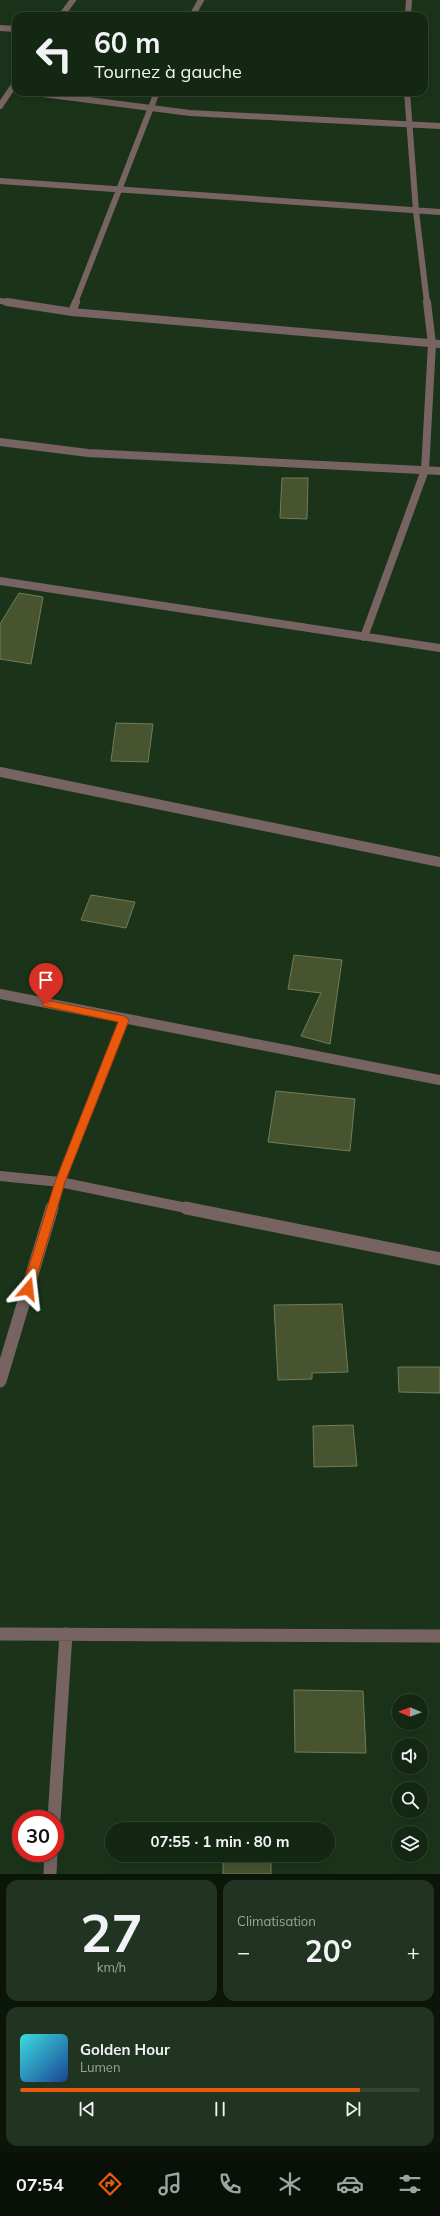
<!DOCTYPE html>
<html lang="fr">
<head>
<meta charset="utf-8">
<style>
	:root { --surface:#142713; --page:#213321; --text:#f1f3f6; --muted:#9da5a0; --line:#343; --accent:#ea580c }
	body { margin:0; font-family:Mulish,sans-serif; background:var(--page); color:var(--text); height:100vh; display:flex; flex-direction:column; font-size:15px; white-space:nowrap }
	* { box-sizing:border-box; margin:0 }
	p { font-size:13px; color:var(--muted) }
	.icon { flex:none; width:22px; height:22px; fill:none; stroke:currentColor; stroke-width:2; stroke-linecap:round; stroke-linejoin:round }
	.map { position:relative; height:1874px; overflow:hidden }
	.sheet { display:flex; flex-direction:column; gap:6px; padding:6px; background:#0b150a; flex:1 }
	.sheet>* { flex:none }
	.guide { position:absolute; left:12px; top:12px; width:416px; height:84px; border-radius:12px; box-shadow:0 4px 16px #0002,0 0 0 1px var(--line); background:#142713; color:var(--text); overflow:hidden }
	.needle { width:26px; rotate:271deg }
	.fabs { position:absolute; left:392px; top:1694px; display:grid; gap:8px }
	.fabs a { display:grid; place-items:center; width:36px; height:36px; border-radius:50%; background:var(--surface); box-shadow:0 4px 16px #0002,0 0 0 1px var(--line); font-size:20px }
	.speed { position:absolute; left:12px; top:1810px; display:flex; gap:8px; font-size:20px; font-weight:700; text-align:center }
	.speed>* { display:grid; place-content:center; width:52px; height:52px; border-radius:50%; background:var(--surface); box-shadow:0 4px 16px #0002,0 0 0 1px var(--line); line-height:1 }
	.speed .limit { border:6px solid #d22; background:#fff; color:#111 }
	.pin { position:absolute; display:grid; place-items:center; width:34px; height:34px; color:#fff; margin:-41px -17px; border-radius:50% 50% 50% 0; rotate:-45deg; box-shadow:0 0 4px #0007 }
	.pin .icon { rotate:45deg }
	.me { position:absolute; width:44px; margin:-22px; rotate:17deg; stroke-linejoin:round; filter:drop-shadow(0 0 3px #0008) }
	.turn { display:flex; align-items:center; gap:14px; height:84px; padding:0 16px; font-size:18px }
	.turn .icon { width:52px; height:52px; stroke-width:2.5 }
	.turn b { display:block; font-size:28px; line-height:34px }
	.big { font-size:30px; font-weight:700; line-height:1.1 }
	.sheet .tile { flex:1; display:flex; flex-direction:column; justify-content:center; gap:6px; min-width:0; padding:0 14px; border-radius:12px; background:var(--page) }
	.sheet .dial { align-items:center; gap:0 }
	.dial b { font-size:52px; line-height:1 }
	.song { display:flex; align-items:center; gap:12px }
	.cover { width:48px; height:48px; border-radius:6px; background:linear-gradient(135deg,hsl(180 70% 55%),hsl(220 70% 35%)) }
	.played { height:4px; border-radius:2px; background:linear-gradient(90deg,var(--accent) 85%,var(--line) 85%) }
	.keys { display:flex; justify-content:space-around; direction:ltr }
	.heat { display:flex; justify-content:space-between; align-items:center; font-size:22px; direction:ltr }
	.sheet .tiles { flex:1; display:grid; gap:6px; grid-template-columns:1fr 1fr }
	.tile:last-child { grid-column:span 2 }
	.trip { position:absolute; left:105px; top:1822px; width:230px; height:40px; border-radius:20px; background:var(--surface); box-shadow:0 4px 16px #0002,0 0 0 1px var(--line); font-weight:700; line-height:40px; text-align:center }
	.menu { display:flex; height:64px; justify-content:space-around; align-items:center; background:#081008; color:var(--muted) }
	.menu .icon { width:28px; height:28px }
	.menu .active { color:var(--accent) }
	.menu b { font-size:18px; color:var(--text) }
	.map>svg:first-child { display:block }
</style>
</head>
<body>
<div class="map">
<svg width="440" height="1874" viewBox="0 0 440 1874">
	<rect width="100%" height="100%" fill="#1b3419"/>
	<path fill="#48532f" stroke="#717d57" d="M282,478H308L307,519L280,518Z
		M19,593L43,597L31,664L0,659V624Z
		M116,723L153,724L148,762L111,761Z
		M91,895L135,902L126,928L81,920Z
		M294,955L342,960L330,1044L301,1036L321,993L288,989Z
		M276,1091L355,1099L350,1151L268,1142Z
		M342,1304L348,1372L312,1373V1379L278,1380L274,1305Z
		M398,1367H440V1393L399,1392Z
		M353,1425L357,1466L314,1467L313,1426Z
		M294,1690L363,1691L366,1753L295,1752Z
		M225,1823L272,1824V1829H225Z
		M223,1855H271V1874H223Z"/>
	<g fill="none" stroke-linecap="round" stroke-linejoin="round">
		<path stroke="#776462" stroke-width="6" d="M61,16L73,0
			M192,16L201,0
			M408,16L409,0
			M0,28L16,29
			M27,92L190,113L440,126
			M407,92L416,211L427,303
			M0,106L16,82
			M0,181L440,212
			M0,301L14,303
			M75,303L157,92"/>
		<path stroke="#776462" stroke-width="8" d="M7,302L72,312L440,344
			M72,312L76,302
			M0,442L88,453L440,471
			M0,581L440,648
			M364,637L425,470L432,344L427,302"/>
		<path stroke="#776462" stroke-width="10" d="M0,772L440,862
			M0,994L440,1080
			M0,1176L60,1182L191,1209
			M52,1209L60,1182L124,1020"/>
		<path stroke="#776462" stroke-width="13" d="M186,1208L440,1259
			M0,1381L52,1208
			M0,1634L440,1636
			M54,1819L66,1634
			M50,1874L51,1853"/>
	</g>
	<path fill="#ea580c" stroke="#983908" d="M46,1000L124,1016L129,1020L65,1182L33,1289L28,1294L22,1289L55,1182L118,1022L43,1006L42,1004Z"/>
</svg>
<div class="fabs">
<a><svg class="needle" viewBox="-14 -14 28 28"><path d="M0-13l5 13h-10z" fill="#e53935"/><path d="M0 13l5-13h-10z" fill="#9da5a0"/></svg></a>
<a><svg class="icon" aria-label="sound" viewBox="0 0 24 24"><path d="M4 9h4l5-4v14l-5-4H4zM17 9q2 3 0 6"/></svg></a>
<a><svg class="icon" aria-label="search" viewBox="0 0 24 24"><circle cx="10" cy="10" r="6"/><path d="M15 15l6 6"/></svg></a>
<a><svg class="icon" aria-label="layers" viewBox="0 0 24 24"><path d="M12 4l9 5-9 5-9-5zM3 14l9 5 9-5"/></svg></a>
</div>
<div class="speed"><div class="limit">30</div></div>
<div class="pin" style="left:46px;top:1004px;background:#d93025"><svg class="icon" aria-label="arrive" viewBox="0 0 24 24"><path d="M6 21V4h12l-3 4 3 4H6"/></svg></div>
<svg class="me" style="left:28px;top:1289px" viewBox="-20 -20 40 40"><path d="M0-17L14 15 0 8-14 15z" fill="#ea580c" stroke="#fff" stroke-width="4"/></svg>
<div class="trip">07:55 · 1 min · 80 m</div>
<div class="guide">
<div class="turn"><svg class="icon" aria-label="left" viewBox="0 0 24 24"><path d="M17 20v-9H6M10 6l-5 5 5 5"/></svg><div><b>60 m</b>Tournez à gauche</div></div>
</div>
</div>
<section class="sheet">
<div class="tiles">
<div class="tile dial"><b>27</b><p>km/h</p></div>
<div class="tile"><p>Climatisation</p>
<div class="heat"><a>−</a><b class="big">20°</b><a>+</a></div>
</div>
<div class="tile">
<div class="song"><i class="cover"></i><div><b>Golden Hour</b><p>Lumen</p></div></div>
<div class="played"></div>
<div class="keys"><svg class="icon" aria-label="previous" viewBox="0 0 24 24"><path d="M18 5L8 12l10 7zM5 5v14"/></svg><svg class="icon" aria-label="pause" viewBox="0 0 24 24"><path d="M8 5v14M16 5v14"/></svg><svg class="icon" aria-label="next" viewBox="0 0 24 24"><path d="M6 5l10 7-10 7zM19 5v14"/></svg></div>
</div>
</div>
</section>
<nav class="menu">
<b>07:54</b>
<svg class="icon active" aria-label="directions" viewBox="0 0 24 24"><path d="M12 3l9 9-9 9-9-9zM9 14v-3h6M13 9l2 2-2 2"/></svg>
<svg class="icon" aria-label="music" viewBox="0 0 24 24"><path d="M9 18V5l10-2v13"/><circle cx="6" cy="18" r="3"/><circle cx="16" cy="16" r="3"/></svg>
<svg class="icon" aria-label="phone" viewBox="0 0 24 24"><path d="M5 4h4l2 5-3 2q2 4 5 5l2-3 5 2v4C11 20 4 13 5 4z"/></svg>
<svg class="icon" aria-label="climate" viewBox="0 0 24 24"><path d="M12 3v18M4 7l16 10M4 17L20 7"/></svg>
<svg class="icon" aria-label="car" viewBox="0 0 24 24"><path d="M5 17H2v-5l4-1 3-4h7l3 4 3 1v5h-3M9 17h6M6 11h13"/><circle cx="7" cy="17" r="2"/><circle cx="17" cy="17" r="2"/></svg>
<svg class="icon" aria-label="filters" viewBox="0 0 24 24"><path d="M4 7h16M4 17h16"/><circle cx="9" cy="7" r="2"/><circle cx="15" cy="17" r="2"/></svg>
</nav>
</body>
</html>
